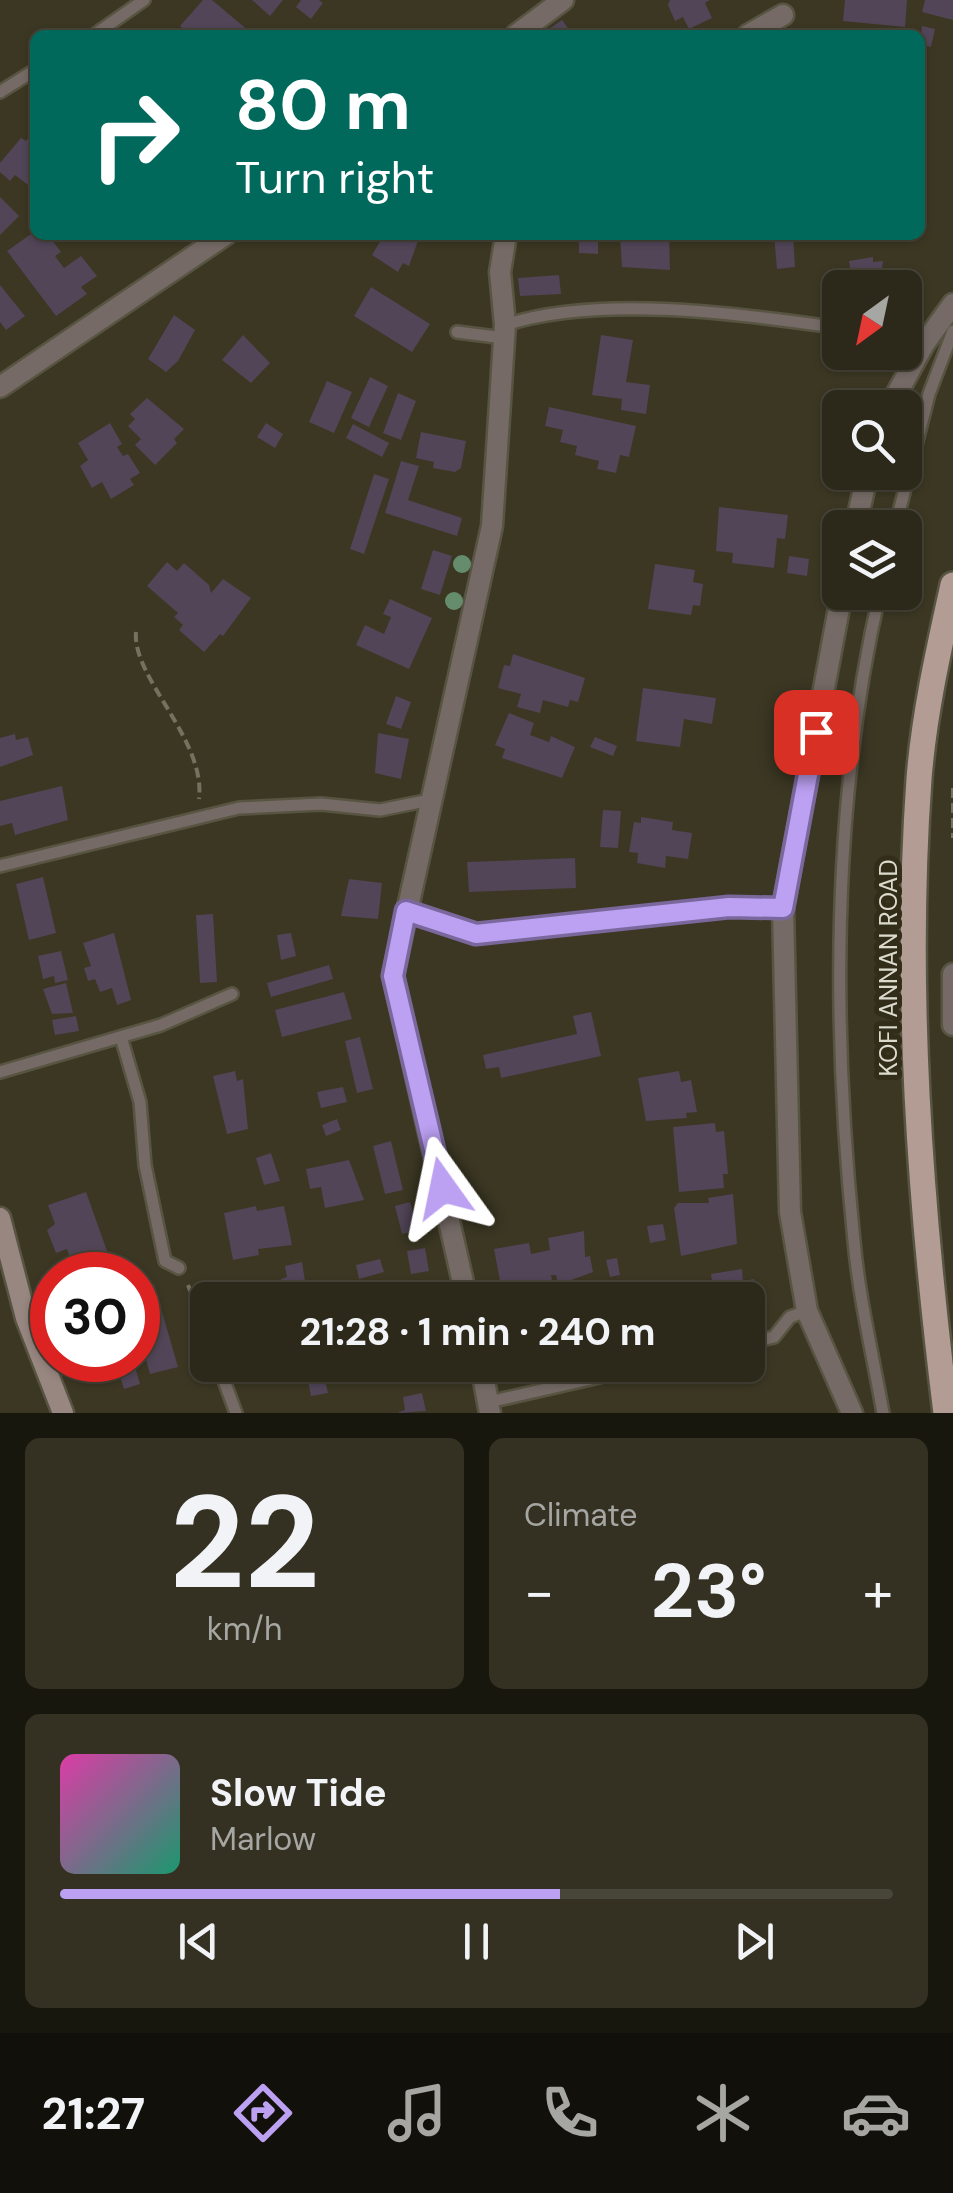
<!DOCTYPE html>
<html lang="en">
<head>
<meta charset="utf-8">
<style>
	:root { --surface:#2c291a; --page:#343123; --text:#f1f3f6; --muted:#a6a6a2; --line:#484539; --accent:#bca0f2 }
	body { margin:0; font-family:"DM Sans",sans-serif; background:var(--page); color:var(--text); height:100vh; display:flex; flex-direction:column; font-size:38px; white-space:nowrap }
	* { box-sizing:border-box; margin:0 }
	p { font-size:32px; color:var(--muted) }
	.icon { flex:none; width:55px; height:55px; fill:none; stroke:currentColor; stroke-width:2; stroke-linecap:round; stroke-linejoin:round }
	.map { position:relative; height:1413px; overflow:hidden }
	.sheet { display:flex; flex-direction:column; gap:25px; padding:25px; background:#18170e; flex:1 }
	.sheet>* { flex:none }
	.top-card { position:absolute; left:30px; top:30px; width:895px; height:210px; border-radius:15px; box-shadow:0 2px 8px #0004,0 0 0 2px var(--line); background:#00695c; color:#fff; overflow:hidden }
	.needle { width:65px; rotate:213deg }
	.tools { position:absolute; left:822px; top:270px; display:grid; gap:20px }
	.tools a { display:grid; place-items:center; width:100px; height:100px; border-radius:15px; background:var(--surface); box-shadow:0 2px 8px #0004,0 0 0 2px var(--line); font-size:50px }
	.speed { position:absolute; left:30px; top:1252px; display:flex; gap:20px; font-size:50px; font-weight:700; text-align:center }
	.speed>* { display:grid; place-content:center; width:130px; height:130px; border-radius:50%; background:var(--surface); box-shadow:0 2px 8px #0004,0 0 0 2px var(--line); line-height:1 }
	.speed .limit { border:15px solid #d22; background:#fff; color:#111 }
	.pin { position:absolute; display:grid; place-items:center; width:85px; height:85px; color:#fff; margin:-42px; border-radius:20px; box-shadow:0 5px 15px #0006 }
	.me { position:absolute; width:110px; margin:-55px; rotate:348deg; stroke-linejoin:round; filter:drop-shadow(0 0 8px #0008) }
	.turn { display:flex; align-items:center; gap:35px; height:210px; padding:0 40px; font-size:45px }
	.turn .icon { width:130px; height:130px; stroke-width:2.5 }
	.turn b { display:block; font-size:70px; line-height:85px }
	.big { font-size:75px; font-weight:700; line-height:1.1 }
	.sheet .widget { flex:1; display:flex; flex-direction:column; justify-content:center; gap:15px; min-width:0; padding:0 35px; border-radius:15px; background:var(--page) }
	.sheet .dial { align-items:center; gap:0 }
	.dial b { font-size:130px; line-height:1 }
	.song { display:flex; align-items:center; gap:30px }
	.cover { width:120px; height:120px; border-radius:15px; background:linear-gradient(135deg,hsl(320 70% 55%),hsl(160 70% 35%)) }
	.played { height:10px; border-radius:5px; background:linear-gradient(90deg,var(--accent) 60%,var(--line) 60%) }
	.keys { display:flex; justify-content:space-around; direction:ltr }
	.heat { display:flex; justify-content:space-between; align-items:center; font-size:55px; direction:ltr }
	.sheet .tiles { flex:1; display:grid; gap:25px; grid-template-columns:1fr 1fr }
	.widget:last-child { grid-column:span 2 }
	.trip { position:absolute; left:190px; top:1282px; width:575px; height:100px; border-radius:15px; background:var(--surface); box-shadow:0 2px 8px #0004,0 0 0 2px var(--line); font-weight:700; line-height:100px; text-align:center }
	.tab-bar { display:flex; height:160px; justify-content:space-around; align-items:center; background:#12100a; color:var(--muted) }
	.tab-bar .icon { width:70px; height:70px }
	.tab-bar .active { color:var(--accent) }
	.tab-bar b { font-size:45px; color:var(--text) }
	.map>svg:first-child { display:block }
</style>
</head>
<body>
<div class="map">
<svg width="953" height="1413" viewBox="0 0 953 1413">
	<rect width="100%" height="100%" fill="#3b3723"/>
	<path fill="#514557" d="M203,0H212L249,31L246,35H191L180,26Z
		M252,0H283L270,16Z
		M301,0H319L323,3L311,19L296,7Z
		M670,0H710L705,3L712,18L689,29L683,17L675,21L668,5Z
		M845,0H907L905,27L843,21Z
		M925,0H953V20L922,12Z
		M562,20L570,31L549,35L546,31Z
		M922,26L935,29L931,47L920,44Z
		M35,130V184L32,188L15,175L10,181L0,172V163L21,138L26,141Z
		M0,197L19,216L0,235Z
		M31,234L35,239L48,235L61,252L55,256L64,268L81,256L97,276L81,287L87,294L56,316L7,251Z
		M384,235H420L409,266L403,263L398,272L372,255Z
		M579,235H598V254L579,253Z
		M620,235H669L670,270L622,267Z
		M774,235H793L795,267L777,269Z
		M873,257V262L883,261L880,285L842,288L840,276L851,275L849,261Z
		M559,275L561,294L520,296L518,278Z
		M0,285L25,316L6,330L0,322Z
		M371,287L430,324L412,352L354,316Z
		M174,315L195,330L178,361L166,372L148,359Z
		M243,335L270,363L251,383L222,360Z
		M601,335L633,340L626,382L650,385L646,414L621,410L622,399L592,395Z
		M370,377L388,386L369,427L351,418Z
		M327,381L352,392L334,433L309,422Z
		M398,393L416,401L401,440L383,433Z
		M147,398L184,429L174,439L177,443L155,465L135,445L141,439L128,426L135,419L130,414Z
		M549,407L636,426L629,457L620,455L616,473L597,469L599,461L575,455L577,446L560,442L563,430L545,426Z
		M110,423L122,444L117,447L123,456L128,454L140,473L130,479L134,485L111,499L102,482L92,488L80,466L88,460L78,443Z
		M266,423L283,434L275,448L257,437Z
		M353,424L389,443L382,457L346,438Z
		M421,432L466,441L461,468L455,472L433,468L434,462L416,458Z
		M401,461L419,466L408,500L462,518L457,536L385,513Z
		M374,474L389,479L364,554L350,549Z
		M719,507L788,515L785,539L777,538L774,568L732,563L733,553L716,551Z
		M433,550L452,556L440,595L421,589Z
		M789,556L809,559L807,576L787,573Z
		M167,562L177,571L184,563L209,585L211,593L223,579L251,598L223,636L220,634L204,652L179,630L183,625L174,617L178,613L147,586Z
		M655,564L695,570L693,582L703,584L700,606L693,605L691,615L648,609Z
		M390,599L432,618L409,669L356,645L365,625L384,634L391,617L383,614Z
		M513,654L585,678L578,702L570,700L568,707L543,700L540,713L517,707L521,694L498,688L504,665L510,666Z
		M643,688L716,698L712,724L684,719L680,747L636,741Z
		M396,696L411,702L401,729L386,724Z
		M509,713L534,723L530,735L549,742L551,736L575,747L562,778L502,758L505,749L495,745Z
		M378,733L409,739L401,779L375,773Z
		M15,734L16,740L28,737L33,755L0,767V738Z
		M595,737L617,746L613,756L590,747Z
		M62,786L68,820L15,835L12,823L0,826V801Z
		M603,810L621,811L618,848L600,847Z
		M641,817L673,822L672,830L692,833L688,859L666,856L665,868L637,863L638,853L629,852L634,822L641,823Z
		M575,858L576,888L469,892L467,862Z
		M43,877L56,933L29,940L16,884Z
		M349,879L382,883L378,919L341,916Z
		M213,914L217,982L200,983L196,915Z
		M114,933L131,1000L117,1005L112,988L100,992L95,979L88,981L84,968L91,966L83,943Z
		M291,933L296,956L281,960L277,935Z
		M61,951L68,980L55,983L54,976L43,979L38,956Z
		M329,965L333,979L271,997L267,983Z
		M66,983L73,1013L52,1014L43,989Z
		M344,992L352,1019L282,1037L275,1010Z
		M591,1012L601,1056L501,1078L499,1067L486,1069L483,1055L577,1034L573,1016Z
		M76,1016L79,1031L55,1035L52,1020Z
		M360,1037L373,1089L357,1093L345,1041Z
		M235,1071L237,1081L243,1079L248,1129L227,1134L213,1076Z
		M679,1071L681,1082L691,1080L697,1112L686,1113L687,1118L646,1121L638,1078Z
		M343,1087L347,1102L321,1108L317,1092Z
		M337,1119L341,1130L326,1136L322,1125Z
		M715,1123L716,1132L724,1131L728,1174H723L724,1188L679,1192L673,1127Z
		M391,1141L403,1190L385,1194L373,1146Z
		M271,1153L280,1181L264,1185L256,1158Z
		M349,1160L364,1200L325,1208L321,1187L310,1189L306,1169Z
		M86,1192L112,1265L76,1275L67,1249L56,1253L47,1230L55,1224L48,1205Z
		M733,1194L737,1244L681,1256L674,1208L678,1203H709L708,1198Z
		M410,1202L418,1230L402,1234L395,1206Z
		M256,1206L257,1211L284,1206L292,1245L258,1249L259,1255L233,1260L224,1213Z
		M663,1224L666,1240L650,1243L647,1226Z
		M584,1231L585,1257L590,1256L593,1272L558,1285L556,1275H551L553,1286L518,1293L516,1288L502,1291L494,1249L529,1243L531,1254L550,1250L548,1238Z
		M425,1248L429,1271L411,1274L407,1251Z
		M617,1258L620,1275L610,1277L606,1260Z
		M380,1259L384,1272L359,1279L356,1265Z
		M302,1262L308,1300H286L281,1279L287,1277L285,1266Z
		M742,1269L743,1281L754,1279L760,1311L748,1313V1300H699L696,1285L712,1282L711,1274Z
		M154,1284L178,1367L150,1374L138,1330V1289Z
		M115,1360H133L140,1384L124,1389Z
		M345,1365H382L383,1371L348,1379Z
		M322,1367L328,1393L311,1396L306,1371Z
		M422,1393L426,1411L397,1413L405,1410L403,1397Z"/>
	<g fill="none" stroke-linecap="round" stroke-linejoin="round">
		<defs>
			<path id="lane" d="M94,35L144,0
				M0,92L35,70
				M505,325C598,294 743,314 840,328
				M457,332L504,338
				M905,337L924,344
				M895,528L929,394L953,331
				M880,592C831,803 832,1027 854,1241C859,1298 873,1356 883,1413
				M0,866L239,808L321,804L380,810L430,800
				M406,911L476,935L729,907L783,908
				M121,1037L140,1102L145,1165L165,1261L179,1268
				M0,1072L161,1025L232,994
				M748,1343L774,1337L790,1317L807,1311
				M219,1367L236,1413
				M489,1402L652,1365"/>
			<path id="street" d="M516,35L563,0
				M748,35L783,15
				M0,387L225,235
				M889,408L924,344L953,304
				M855,528L868,472
				M842,592L783,908L790,1212L807,1311L852,1413
				M953,974V1025
				M467,1300L393,975L492,526L505,325L500,272L506,235
				M481,1365L490,1413"/>
			<path id="secondary" d="M0,1218L26,1318L63,1413"/>
			<path id="primary" d="M946,1413C920,1204 904,989 919,779C924,714 939,648 953,585"/>
		</defs>
		<use href="#lane" stroke="#585442" stroke-width="16"/>
		<use href="#street" stroke="#585442" stroke-width="25"/>
		<use href="#secondary" stroke="#585442" stroke-width="25"/>
		<use href="#primary" stroke="#585442" stroke-width="30"/>
		<path stroke="#74715f" stroke-width="4" stroke-dasharray="10 5" stroke-linecap="butt" d="M136,632C132,678 206,739 199,799
			M953,788V838
			M188,1285L208,1336"/>
		<use href="#lane" stroke="#756a66" stroke-width="11"/>
		<use href="#street" stroke="#756a66" stroke-width="20"/>
		<use href="#secondary" stroke="#988680" stroke-width="20"/>
		<use href="#primary" stroke="#b29c94" stroke-width="25"/>
	</g>
	<g fill="#658c6d">
		<circle cx="462" cy="564" r="9"/>
		<circle cx="454" cy="601" r="9"/>
	</g>
	<g fill="none" stroke-linecap="round" stroke-linejoin="round">
		<defs>
			<path id="route" d="M443,1188L393,976L406,911L476,934L729,907L783,908L816,732"/>
		</defs>
		<use href="#route" stroke="#7a689d" stroke-width="25"/>
		<use href="#route" stroke="#bca0f2" stroke-width="18"/>
	</g>
	<g text-anchor="middle" dominant-baseline="central" stroke-width="10" stroke-linejoin="round" paint-order="stroke">
		<g font-size="25" fill="#dcdacd" stroke="#312d19">
			<text transform="translate(888 968) rotate(-90)">KOFI ANNAN ROAD</text>
		</g>
	</g>
</svg>
<div class="tools">
<a><svg class="needle" viewBox="-14 -14 28 28"><path d="M0-13l5 13h-10z" fill="#e53935"/><path d="M0 13l5-13h-10z" fill="#a6a6a2"/></svg></a>
<a><svg class="icon" aria-label="search" viewBox="0 0 24 24"><circle cx="10" cy="10" r="6"/><path d="M15 15l6 6"/></svg></a>
<a><svg class="icon" aria-label="layers" viewBox="0 0 24 24"><path d="M12 4l9 5-9 5-9-5zM3 14l9 5 9-5"/></svg></a>
</div>
<div class="speed"><div class="limit">30</div></div>
<div class="pin" style="left:816px;top:732px;background:#d93025"><svg class="icon" aria-label="arrive" viewBox="0 0 24 24"><path d="M6 21V4h12l-3 4 3 4H6"/></svg></div>
<svg class="me" style="left:443px;top:1188px" viewBox="-20 -20 40 40"><path d="M0-17L14 15 0 8-14 15z" fill="#bca0f2" stroke="#fff" stroke-width="4"/></svg>
<div class="trip">21:28 · 1 min · 240 m</div>
<div class="top-card">
<div class="turn"><svg class="icon" aria-label="right" viewBox="0 0 24 24"><path d="M7 20v-9h11M14 6l5 5-5 5"/></svg><div><b>80 m</b>Turn right</div></div>
</div>
</div>
<section class="sheet">
<div class="tiles">
<div class="widget dial"><b>22</b><p>km/h</p></div>
<div class="widget"><p>Climate</p>
<div class="heat"><a>−</a><b class="big">23°</b><a>+</a></div>
</div>
<div class="widget">
<div class="song"><i class="cover"></i><div><b>Slow Tide</b><p>Marlow</p></div></div>
<div class="played"></div>
<div class="keys"><svg class="icon" aria-label="previous" viewBox="0 0 24 24"><path d="M18 5L8 12l10 7zM5 5v14"/></svg><svg class="icon" aria-label="pause" viewBox="0 0 24 24"><path d="M8 5v14M16 5v14"/></svg><svg class="icon" aria-label="next" viewBox="0 0 24 24"><path d="M6 5l10 7-10 7zM19 5v14"/></svg></div>
</div>
</div>
</section>
<nav class="tab-bar">
<b>21:27</b>
<svg class="icon active" aria-label="directions" viewBox="0 0 24 24"><path d="M12 3l9 9-9 9-9-9zM9 14v-3h6M13 9l2 2-2 2"/></svg>
<svg class="icon" aria-label="music" viewBox="0 0 24 24"><path d="M9 18V5l10-2v13"/><circle cx="6" cy="18" r="3"/><circle cx="16" cy="16" r="3"/></svg>
<svg class="icon" aria-label="phone" viewBox="0 0 24 24"><path d="M5 4h4l2 5-3 2q2 4 5 5l2-3 5 2v4C11 20 4 13 5 4z"/></svg>
<svg class="icon" aria-label="climate" viewBox="0 0 24 24"><path d="M12 3v18M4 7l16 10M4 17L20 7"/></svg>
<svg class="icon" aria-label="car" viewBox="0 0 24 24"><path d="M5 17H2v-5l4-1 3-4h7l3 4 3 1v5h-3M9 17h6M6 11h13"/><circle cx="7" cy="17" r="2"/><circle cx="17" cy="17" r="2"/></svg>
</nav>
</body>
</html>
